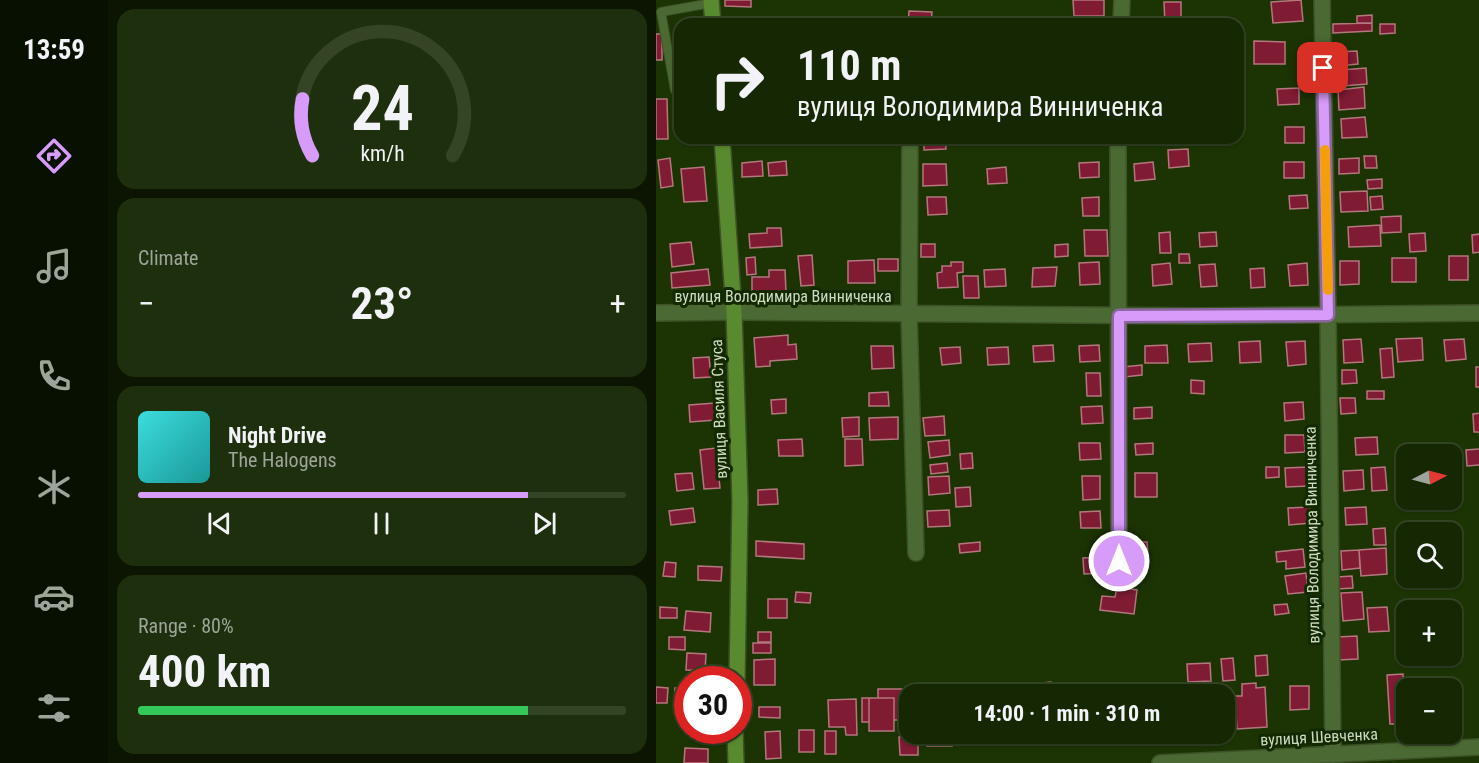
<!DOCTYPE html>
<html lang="en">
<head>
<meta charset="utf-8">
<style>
	:root { --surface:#152703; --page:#1e2f0d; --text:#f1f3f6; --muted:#9da59a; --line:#344425; --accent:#d79bf9 }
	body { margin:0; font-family:"Roboto Condensed",sans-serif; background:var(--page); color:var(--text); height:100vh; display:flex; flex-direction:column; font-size:22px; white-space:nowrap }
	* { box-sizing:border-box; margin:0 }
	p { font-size:20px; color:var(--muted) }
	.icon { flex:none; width:33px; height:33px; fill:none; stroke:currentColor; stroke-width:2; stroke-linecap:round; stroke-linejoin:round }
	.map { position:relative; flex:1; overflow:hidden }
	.details { display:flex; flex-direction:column; gap:9px; padding:9px; background:#0c1502; width:548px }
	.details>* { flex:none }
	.top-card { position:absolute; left:18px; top:18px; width:570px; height:126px; border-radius:18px; box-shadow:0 2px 4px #0004,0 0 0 2px var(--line); background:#152703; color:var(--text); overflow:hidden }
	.needle { width:39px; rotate:84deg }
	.fabs { position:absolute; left:740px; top:444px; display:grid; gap:12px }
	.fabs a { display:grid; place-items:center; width:66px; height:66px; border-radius:12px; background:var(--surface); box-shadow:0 2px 4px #0004,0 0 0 2px var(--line); font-size:30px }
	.speed { position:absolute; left:18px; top:666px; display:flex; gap:12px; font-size:30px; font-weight:700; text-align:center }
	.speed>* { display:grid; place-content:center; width:78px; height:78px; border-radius:50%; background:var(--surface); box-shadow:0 2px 4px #0004,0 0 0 2px var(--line); line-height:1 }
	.speed .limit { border:9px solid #d22; background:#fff; color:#111 }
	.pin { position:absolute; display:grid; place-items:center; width:51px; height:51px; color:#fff; margin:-26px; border-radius:12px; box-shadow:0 3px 9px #0006 }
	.me { position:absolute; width:66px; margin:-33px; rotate:0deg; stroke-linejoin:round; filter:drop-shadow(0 0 4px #0008) }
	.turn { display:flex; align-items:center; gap:21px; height:126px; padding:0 24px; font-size:27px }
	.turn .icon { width:78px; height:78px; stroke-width:2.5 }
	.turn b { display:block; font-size:42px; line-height:51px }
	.big { font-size:45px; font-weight:700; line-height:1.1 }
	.details .widget { flex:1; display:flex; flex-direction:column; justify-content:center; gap:9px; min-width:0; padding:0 21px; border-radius:18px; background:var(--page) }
	.details .dial { align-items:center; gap:0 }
	.dial svg { height:156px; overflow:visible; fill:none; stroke:var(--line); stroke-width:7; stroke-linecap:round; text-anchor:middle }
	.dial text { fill:var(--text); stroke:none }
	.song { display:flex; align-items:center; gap:18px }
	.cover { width:72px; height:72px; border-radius:9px; background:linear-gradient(135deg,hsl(180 70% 55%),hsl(180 70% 35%)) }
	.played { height:6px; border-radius:3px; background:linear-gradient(90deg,var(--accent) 80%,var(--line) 80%) }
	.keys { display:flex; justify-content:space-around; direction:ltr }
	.heat { display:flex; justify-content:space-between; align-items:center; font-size:33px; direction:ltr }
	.charge { height:9px; border-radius:4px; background:linear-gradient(90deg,#34c759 80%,var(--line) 0) }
	.trip { position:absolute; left:243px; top:684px; width:336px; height:60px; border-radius:18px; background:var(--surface); box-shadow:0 2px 4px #0004,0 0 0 2px var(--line); font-weight:700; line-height:60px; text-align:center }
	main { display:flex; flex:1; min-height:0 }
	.tabs { display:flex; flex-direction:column; width:108px; justify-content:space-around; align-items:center; background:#081001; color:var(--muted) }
	.tabs .icon { width:42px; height:42px }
	.tabs .on { color:var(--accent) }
	.tabs b { font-size:27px; color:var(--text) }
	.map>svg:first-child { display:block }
</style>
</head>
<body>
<main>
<nav class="tabs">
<b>13:59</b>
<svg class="icon on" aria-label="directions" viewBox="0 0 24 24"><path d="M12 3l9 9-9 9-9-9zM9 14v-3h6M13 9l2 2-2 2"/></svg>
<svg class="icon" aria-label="music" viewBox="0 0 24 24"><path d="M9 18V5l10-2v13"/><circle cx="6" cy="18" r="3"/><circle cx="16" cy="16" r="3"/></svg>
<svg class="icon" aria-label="phone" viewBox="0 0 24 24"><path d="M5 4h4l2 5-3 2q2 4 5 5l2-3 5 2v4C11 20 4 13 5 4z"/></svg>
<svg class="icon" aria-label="climate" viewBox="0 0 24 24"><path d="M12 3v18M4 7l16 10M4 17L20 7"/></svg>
<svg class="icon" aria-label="car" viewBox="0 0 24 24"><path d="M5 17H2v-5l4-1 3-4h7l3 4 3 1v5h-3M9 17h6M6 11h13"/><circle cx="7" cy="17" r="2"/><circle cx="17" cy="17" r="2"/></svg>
<svg class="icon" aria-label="filters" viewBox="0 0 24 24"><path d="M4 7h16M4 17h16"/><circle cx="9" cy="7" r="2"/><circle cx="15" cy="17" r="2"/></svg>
</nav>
<section class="details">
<div class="widget dial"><svg viewBox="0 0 100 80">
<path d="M14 69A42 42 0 1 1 86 69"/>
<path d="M14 69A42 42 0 0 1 9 40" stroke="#d79bf9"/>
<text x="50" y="56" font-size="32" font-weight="700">24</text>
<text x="50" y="72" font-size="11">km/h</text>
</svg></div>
<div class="widget"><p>Climate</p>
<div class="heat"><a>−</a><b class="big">23°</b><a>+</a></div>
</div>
<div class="widget">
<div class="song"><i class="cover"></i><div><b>Night Drive</b><p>The Halogens</p></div></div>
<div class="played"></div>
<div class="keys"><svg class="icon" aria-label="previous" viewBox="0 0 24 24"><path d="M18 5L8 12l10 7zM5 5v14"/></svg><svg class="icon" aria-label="pause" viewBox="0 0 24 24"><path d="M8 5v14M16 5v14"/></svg><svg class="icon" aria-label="next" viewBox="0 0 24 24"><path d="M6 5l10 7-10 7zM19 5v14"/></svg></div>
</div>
<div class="widget"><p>Range · 80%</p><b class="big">400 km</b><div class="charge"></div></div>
</section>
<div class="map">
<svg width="824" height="763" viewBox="0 0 824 763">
	<rect width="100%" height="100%" fill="#1c3404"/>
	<path fill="#7f1b33" stroke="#b4777e" stroke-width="1.5" d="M69,0H95V7L69,6Z
		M417,0H448V16H418Z
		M645,0L647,21L617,23L615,2Z
		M508,2H525V24H509Z
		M253,11L276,12L275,24H252Z
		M716,15V23H701V16Z
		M716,23V31L677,33V24Z
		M724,24H739V33L724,34Z
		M0,34H6V60H0Z
		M598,41L629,42V64H598Z
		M701,51L702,64L682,66L681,52Z
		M710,68L711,84L686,86L685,70Z
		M708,87L709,108L683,110L682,90Z
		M643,88V104L622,105L621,89Z
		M0,99H11L12,139H0Z
		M709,117L711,137L686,138L685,119Z
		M629,127H648V143H629Z
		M113,138H128L129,142L113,143Z
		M268,138H289L290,149L268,150Z
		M293,138H306V142L293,143Z
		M422,138H449V142L423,144Z
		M476,138H499V145H476Z
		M532,149L533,166L513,168L512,150Z
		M708,156H720L721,168H709Z
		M14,158L17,186L5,188L2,160Z
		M703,158V173L683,174V159Z
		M106,161L107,176L86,177V163Z
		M130,161L131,175L113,176L112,163Z
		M443,162V177L424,178L423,163Z
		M497,162L499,179L479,181L478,164Z
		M628,162H648V178H628Z
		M267,164H290L291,185L267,186Z
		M48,167L51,201L28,202L25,169Z
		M350,167L351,183L332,184L331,169Z
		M726,179V188L712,189L711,180Z
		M711,191L712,211L685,212L684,192Z
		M651,195L652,208L634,209L633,196Z
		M726,196L727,209L715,210L714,197Z
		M271,197H290L291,214L272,215Z
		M443,197V216H427L426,198Z
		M745,216V232L726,233L725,217Z
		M724,225L725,246L693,247L692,227Z
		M111,228H125L126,246L94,248L93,234L111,233Z
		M428,230H451L452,256H429Z
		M514,232L515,253H504L503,233Z
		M560,232L561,246L544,247L543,233Z
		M769,233L770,251L754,252L753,234Z
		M824,234V252L817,253L816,235Z
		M35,242L38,264L16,267L14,244Z
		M265,244H279V257H265Z
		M412,244V256L399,257V245Z
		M523,254H533L534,263H523Z
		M156,255L158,285L145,286L142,256Z
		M793,256H812V280H793Z
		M99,257L100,274L91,275L90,258Z
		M736,258H760V282H736Z
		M222,259H242V271H222Z
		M218,260L219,283H192V261Z
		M684,261H703V284L684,285Z
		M295,262H307V272L301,273L302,287L282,288L281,273L286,272V266H295Z
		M443,262L444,284L424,285L423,263Z
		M514,263L516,284L497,286L496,265Z
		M651,263L652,285L634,286L632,265Z
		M559,264L561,286L545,287L543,265Z
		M401,267L399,286L376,287L377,268Z
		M608,268L609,287L595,288L594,269Z
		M52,269L54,285L16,288L15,273Z
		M349,269L350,286L329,287L328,270Z
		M113,270H129L130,292L96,293V277H113Z
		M307,276H322L323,298H308Z
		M132,335V345L140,344L141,359L114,361V366L100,367L98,338Z
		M766,338L767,360L742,362L740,339Z
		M705,339L707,362L688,363L687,340Z
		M808,339L810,359L790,361L788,340Z
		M604,341L605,362L584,363L583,342Z
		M649,341L650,364L632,366L630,342Z
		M555,343L556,361L533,362L532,344Z
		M397,345L398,361L378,362L377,346Z
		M443,345L444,361L424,362L423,346Z
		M511,345L512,363H489V346Z
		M215,346H237L238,368L216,369Z
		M304,347L305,363L286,365L284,348Z
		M352,347L353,364L332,365L331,348Z
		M736,348L738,377L726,378L724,349Z
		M53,357L55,377L38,378L37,358Z
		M486,365V375L468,377L467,367Z
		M820,367H824V387H820Z
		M686,370H700L701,383L686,384Z
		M430,373H444L445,396H431Z
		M535,380L548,381V394L535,393Z
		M711,391H728V399H711Z
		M232,392L233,406H213V393Z
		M684,398H699L700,413L685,414Z
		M130,399V413L116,414L115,400Z
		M647,402L648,419L629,421L628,403Z
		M59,403L60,420L34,422L33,405Z
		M446,406L447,423L426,424L425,407Z
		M496,407V418L478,419V408Z
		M824,413V432H818L817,414Z
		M288,416L289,435L269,436L267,418Z
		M203,417V436L187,437L186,418Z
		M242,417V439L214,440L213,418Z
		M629,435H648L649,452L629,453Z
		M721,437L722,454L700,455L699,438Z
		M146,439L147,456H123L122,440Z
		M189,439H206L207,465L189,466Z
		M293,440L294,455L274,458L272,442Z
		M423,443H444L445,459L424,460Z
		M497,443V454L480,455L479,444Z
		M60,448L64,488L48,489L44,450Z
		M824,449V465L811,466L810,450Z
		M316,453L317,468L305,469L304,454Z
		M291,463L292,472L275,474L274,465Z
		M610,467H623V477L610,478Z
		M653,467V486L630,487L629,468Z
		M729,467L731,490L716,491L715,468Z
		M707,470L708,489L688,491L687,471Z
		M36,473L38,489L21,491L19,474Z
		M479,473H501V497H479Z
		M293,476L294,493L273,495L272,477Z
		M426,476H444V499L427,500Z
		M314,487L315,506L300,507L299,488Z
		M121,489L122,504L102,505V490Z
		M654,507L655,523L633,525L632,508Z
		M710,507L711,524L690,525L689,508Z
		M37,508L39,522L15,525L13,511Z
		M293,510L294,526L272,527L271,511Z
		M444,511L445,528H425L424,512Z
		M729,528L730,545H718L717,529Z
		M100,541L148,544V559L100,556Z
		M324,542V551L304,553L303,544Z
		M476,542H491L492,554L476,555Z
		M730,548L731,574L705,576L703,550Z
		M647,549L649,567L630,569V561L621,562L620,552Z
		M703,550L704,568L686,570L685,551Z
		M446,557L447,573L428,574L427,558Z
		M9,562L20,563L19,577L7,576Z
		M42,566L66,567L65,581L42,580Z
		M650,573L652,592L632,594L629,576Z
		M696,576L697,588L681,589V577Z
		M461,587L481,590L478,614L444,610L446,596L459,597Z
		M140,592L155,593L154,603L139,602Z
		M706,592L708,619L687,621L685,593Z
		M112,599H131V618H112Z
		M631,604L633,613L619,615L618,605Z
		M4,607L21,608V618H4Z
		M731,607L733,631L713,632L711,608Z
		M30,611L55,613L54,632L28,630Z
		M102,632H115V642H102Z
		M701,636L702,659L682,660L681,637Z
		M13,637H29V650L13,649Z
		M795,641H806L805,654H795Z
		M97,643H115V653H97Z
		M31,653L50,654L49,671L30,670Z
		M611,655L612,675L600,676L599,656Z
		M577,658L579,680L567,681L565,659Z
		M119,659V685H98V660Z
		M554,663L555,681L532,682L531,664Z
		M747,674L750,724H734L731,675Z
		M395,682L396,694H386V683Z
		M600,683V688L609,687L611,727L581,729L579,696H586V684Z
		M280,684H293V694H280Z
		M634,686H653V709L634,710Z
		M0,687L12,688L11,703H0Z
		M19,688H32V706L18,705Z
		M222,689H250V720H238V698H222Z
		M206,698H213V722H206Z
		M213,698H238V731H213Z
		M200,699L201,735H190L189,727H173L172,700Z
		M103,707H124V718L103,717Z
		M143,730H158V752H143Z
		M124,731L125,758L110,759L109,732Z
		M169,731H180V754H169Z
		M271,734H296V746H271Z
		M337,734H350L351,738L337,739Z
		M262,736V755H244L243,737Z
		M29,748L52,749V763H28Z"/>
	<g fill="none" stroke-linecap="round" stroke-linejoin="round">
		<defs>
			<path id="service" d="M19,90L5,12L55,3"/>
			<path id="minor" d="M666,0L672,315L677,755
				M465,24L466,0
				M254,138L253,315L260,553
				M462,138L463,562
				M0,313L78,312L544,316L824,313"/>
			<path id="tertiary" d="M504,763L824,747"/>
			<path id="secondary" d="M55,0L57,24
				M66,138L78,312L84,501L81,680
				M79,730L80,763"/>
		</defs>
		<use href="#service" stroke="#3c5226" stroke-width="10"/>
		<use href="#minor" stroke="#3c5226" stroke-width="18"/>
		<use href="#tertiary" stroke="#3c5226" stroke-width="18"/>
		<use href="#secondary" stroke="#3c5226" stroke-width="18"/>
		<use href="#service" stroke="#4b6932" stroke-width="8"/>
		<use href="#minor" stroke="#4b6932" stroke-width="15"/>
		<use href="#tertiary" stroke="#4b6932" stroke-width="15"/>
		<use href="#secondary" stroke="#5a8a2f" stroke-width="15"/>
	</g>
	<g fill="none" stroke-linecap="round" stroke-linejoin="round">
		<defs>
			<path id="route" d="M463,561V316L672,315L667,68"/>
		</defs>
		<use href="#route" stroke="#8c65a2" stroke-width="15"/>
		<use href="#route" stroke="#d79bf9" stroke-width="10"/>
		<path stroke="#f59e0b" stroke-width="10" d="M669,150L672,290"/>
	</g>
	<g text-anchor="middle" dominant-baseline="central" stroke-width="6" stroke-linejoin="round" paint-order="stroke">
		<g font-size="16" fill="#cddcc2" stroke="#132900">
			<text x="127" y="296">вулиця Володимира Винниченка</text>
			<text transform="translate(63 409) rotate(-92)">вулиця Василя Стуса</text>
			<text transform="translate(656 535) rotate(-91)">вулиця Володимира Винниченка</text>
			<text transform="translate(663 737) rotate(-3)">вулиця Шевченка</text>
		</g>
	</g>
</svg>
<div class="fabs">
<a><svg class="needle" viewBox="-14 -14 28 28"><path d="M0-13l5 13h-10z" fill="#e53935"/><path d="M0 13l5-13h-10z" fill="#9da59a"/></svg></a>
<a><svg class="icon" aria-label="search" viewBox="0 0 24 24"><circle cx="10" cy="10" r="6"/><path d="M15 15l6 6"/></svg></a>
<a>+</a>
<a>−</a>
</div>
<div class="speed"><div class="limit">30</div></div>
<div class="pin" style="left:667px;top:68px;background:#d93025"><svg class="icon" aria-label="arrive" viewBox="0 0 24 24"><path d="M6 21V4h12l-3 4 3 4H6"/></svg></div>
<svg class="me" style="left:463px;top:561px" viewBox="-20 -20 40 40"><circle r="17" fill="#d79bf9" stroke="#fff" stroke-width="3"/><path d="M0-11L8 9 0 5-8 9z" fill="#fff"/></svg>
<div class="trip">14:00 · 1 min · 310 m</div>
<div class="top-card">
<div class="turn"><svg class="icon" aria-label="right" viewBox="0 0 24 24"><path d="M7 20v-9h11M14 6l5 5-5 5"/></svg><div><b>110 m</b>вулиця Володимира Винниченка</div></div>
</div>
</div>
</main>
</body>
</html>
